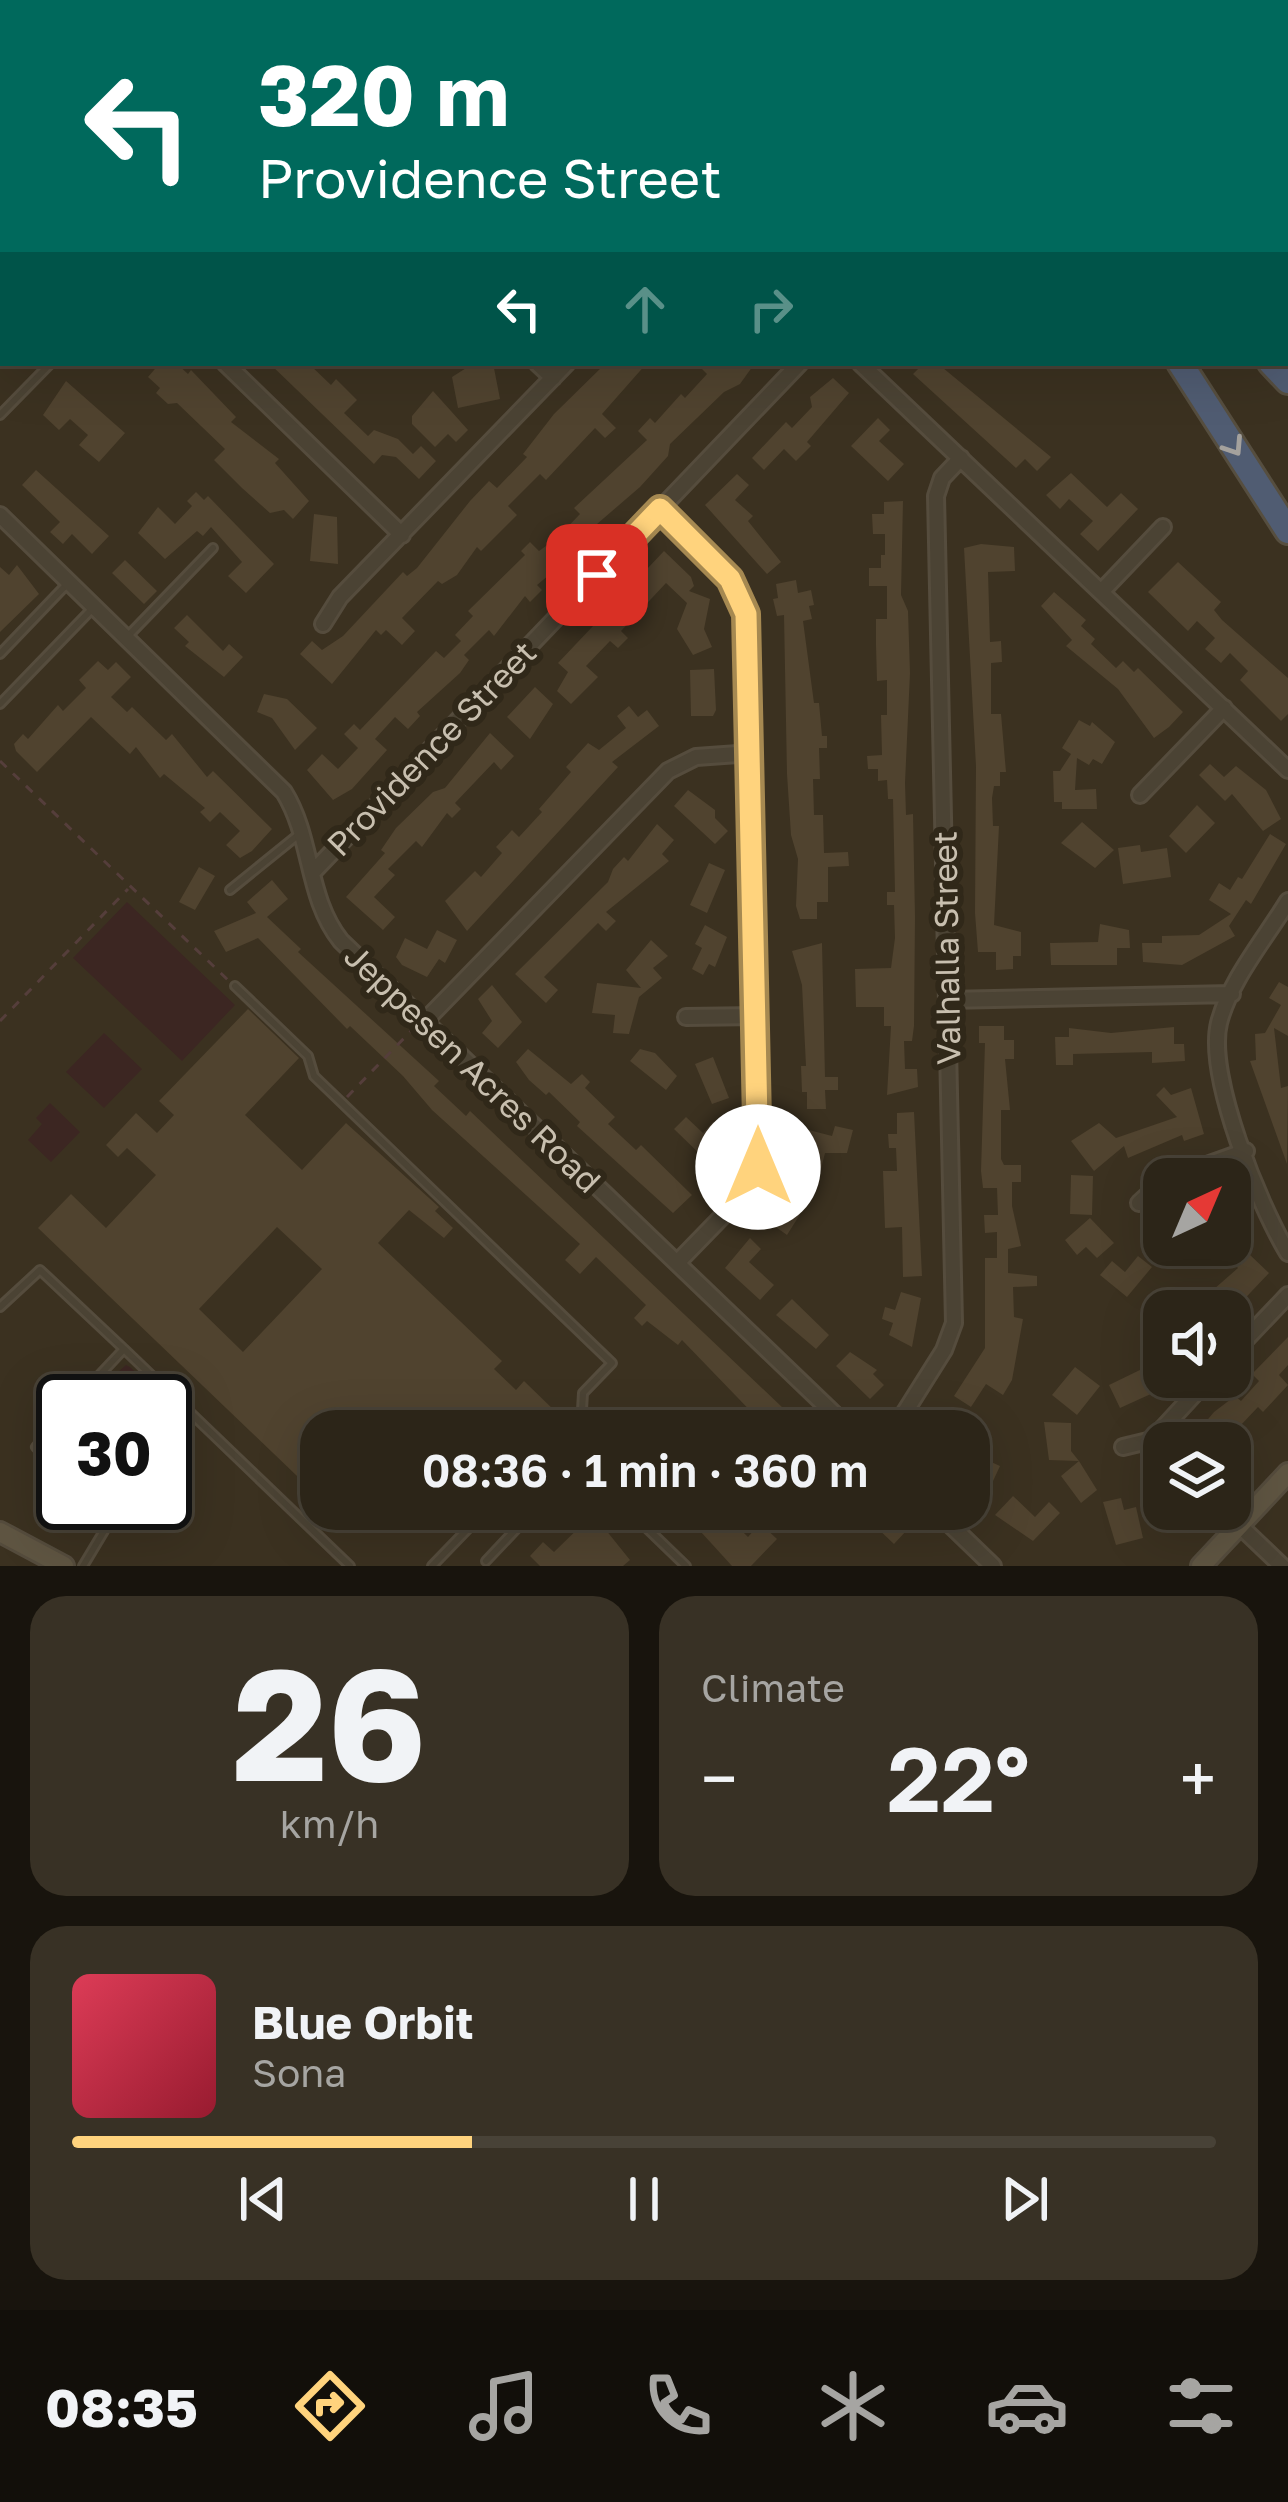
<!DOCTYPE html>
<html lang="en">
<head>
<meta charset="utf-8">
<style>
	:root { --surface:#2c2518; --page:#383125; --text:#f1f3f6; --muted:#a6a5a2; --line:#484237; --accent:#ffd37d }
	body { margin:0; font-family:"Golos Text",sans-serif; background:var(--page); color:var(--text); height:100vh; display:flex; flex-direction:column; font-size:45px; white-space:nowrap }
	* { box-sizing:border-box; margin:0 }
	p { font-size:39px; color:var(--muted) }
	.icon { flex:none; width:66px; height:66px; fill:none; stroke:currentColor; stroke-width:2; stroke-linecap:round; stroke-linejoin:round }
	.map { position:relative; height:1566px; overflow:hidden }
	.sheet { display:flex; flex-direction:column; gap:30px; padding:30px; background:#18140d; flex:1 }
	.sheet>* { flex:none }
	.top-card { position:absolute; left:0px; top:0px; width:1290px; height:366px; box-shadow:0 12px 48px #0002,0 0 0 3px var(--line); background:#00695c; color:#fff; overflow:hidden }
	.needle { width:78px; rotate:44deg }
	.controls { position:absolute; left:1143px; top:1158px; display:grid; gap:24px }
	.controls a { display:grid; place-items:center; width:108px; height:108px; border-radius:24px; background:var(--surface); box-shadow:0 12px 48px #0002,0 0 0 3px var(--line); font-size:60px }
	.speed { position:absolute; left:36px; top:1374px; display:flex; gap:24px; font-size:60px; font-weight:700; text-align:center }
	.speed>* { display:grid; place-content:center; width:156px; height:156px; border-radius:50%; background:var(--surface); box-shadow:0 12px 48px #0002,0 0 0 3px var(--line); line-height:1 }
	.speed .limit { border:6px solid #111; border-radius:18px; background:#fff; color:#111 }
	.pin { position:absolute; display:grid; place-items:center; width:102px; height:102px; color:#fff; margin:-51px; border-radius:24px; box-shadow:0 6px 18px #0006 }
	.me { position:absolute; width:132px; margin:-66px; rotate:0deg; stroke-linejoin:round; filter:drop-shadow(0 0 9px #0008) }
	.turn { display:flex; align-items:center; gap:42px; height:252px; padding:0 60px; font-size:54px }
	.turn .icon { width:156px; height:156px; stroke-width:2.5 }
	.turn b { display:block; font-size:84px; line-height:102px }
	.lanes { display:flex; align-items:center; height:114px; padding:0 60px; background:#0003; justify-content:center; gap:60px; direction:ltr }
	.lanes .off { opacity:.35 }
	.big { font-size:90px; font-weight:600; line-height:1.1 }
	.sheet .card { flex:1; display:flex; flex-direction:column; justify-content:center; gap:18px; min-width:0; padding:0 42px; border-radius:36px; background:var(--page) }
	.sheet .dial { align-items:center; gap:0 }
	.dial b { font-size:156px; line-height:1 }
	.song { display:flex; align-items:center; gap:36px }
	.cover { width:144px; height:144px; border-radius:18px; background:linear-gradient(135deg,hsl(350 70% 55%),hsl(350 70% 35%)) }
	.played { height:12px; border-radius:6px; background:linear-gradient(90deg,var(--accent) 35%,var(--line) 35%) }
	.keys { display:flex; justify-content:space-around; direction:ltr }
	.heat { display:flex; justify-content:space-between; align-items:center; font-size:66px; direction:ltr }
	.sheet .tiles { flex:1; display:grid; gap:30px; grid-template-columns:1fr 1fr }
	.card:last-child { grid-column:span 2 }
	.trip { position:absolute; left:300px; top:1410px; width:690px; height:120px; border-radius:36px; background:var(--surface); box-shadow:0 12px 48px #0002,0 0 0 3px var(--line); font-weight:600; line-height:120px; text-align:center }
	.tabs { display:flex; height:192px; justify-content:space-around; align-items:center; background:#120f0a; color:var(--muted) }
	.tabs .icon { width:84px; height:84px }
	.tabs .selected { color:var(--accent) }
	.tabs b { font-size:54px; color:var(--text) }
	.map>svg:first-child { display:block }
</style>
</head>
<body>
<div class="map">
<svg width="1288" height="1566" viewBox="0 0 1288 1566">
	<rect width="100%" height="100%" fill="#3b3120"/>
	<path fill="#3c2622" d="M127,902L235,1005L182,1061L73,958Z
		M104,1033L142,1069L104,1108L66,1072Z
		M50,1103L80,1132L51,1162L28,1140L42,1124L36,1118Z
		M126,1365L130,1367L188,1423L190,1425L189,1436L165,1461V1401H85Z"/>
	<g fill="none" stroke-linecap="round" stroke-linejoin="round">
		<path stroke="#392c13" stroke-width="4.5" d="M1144,3L1147,0
			M1287,265L1288,266"/>
	</g>
	<path fill="#50432f" fill-rule="evenodd" d="M160,363H176L188,374L191,370L236,417L231,422L279,459L275,463L309,501L293,519L284,510L270,513L242,488L214,460L225,449L177,403L168,404L156,393L160,388L148,377Z
		M269,363H308L331,385L336,379L357,400L344,413L368,436L374,430L398,439L413,454L421,446L436,461L419,479L396,457L382,455L374,464Z
		M474,363H493L500,399L458,408L452,377Z
		M606,363H647L602,414L616,428L605,438L595,428L546,480L540,474L508,506L517,515L481,551L477,547L457,575L442,584L438,581L402,618L415,631L402,645L386,630L381,635L376,630L332,684L300,654L312,641L322,650L343,636L403,572L407,576L417,568L470,501L489,481L497,488L527,457L523,454L554,414Z
		M709,363L725,369L731,363H755L740,384L724,392L670,444L668,456L640,487L561,555L567,560L537,585L542,590L530,602L525,596L494,636L489,630L464,655L469,660L460,673L417,712L420,716L408,729L395,717L375,739L387,750L352,789L333,800L307,770L322,754L338,769L358,748L344,734L354,724L360,730L436,651L444,658L461,641L455,635L473,616L468,611L525,555L521,551L530,542L539,551L557,538L580,514L574,508L647,440L638,431L650,418L655,423L681,394L685,398L707,374L702,369Z
		M924,363H937L1051,457L1037,471L1025,459L1016,468L913,374Z
		M833,378L849,393L807,442L811,446L796,461L784,449L764,470L752,458L786,422L792,428L812,407L810,397Z
		M66,381L125,433L99,462L79,445L88,435L70,419L59,430L43,415Z
		M433,391L468,430L456,442L448,434L435,447L412,424V416Z
		M878,418L890,430L879,441L904,464L888,481L851,446Z
		M36,470L109,536L92,554L72,534L63,544L50,532L60,522L22,485Z
		M1071,473L1107,507L1121,493L1138,509L1098,551L1080,534L1093,521L1069,499L1060,509L1046,495Z
		M737,474L749,485L735,500L753,516L748,521L781,562L767,574L705,505Z
		M196,492L204,500L208,496L274,564L246,593L228,576L242,562L211,527L203,536L197,531L165,559L138,533L158,507L175,524L192,506L187,501Z
		M903,501L901,595L908,611L910,673L905,783L906,815L913,814L915,917L914,1026L912,1041H904L905,1069H917L918,1087L887,1095L891,1026H884V1007H856L855,969L891,968L895,938L894,905H887V892H895L893,799H888L887,780L878,781V769H868L867,756L882,755L881,715H887V680L877,681L876,645V619H887V586H869V568H881V555H885V534H873L872,514H884V502Z
		M314,514L337,517L338,564L310,561Z
		M981,544L1014,547L1015,571L988,572L990,642L1001,641L1002,662L991,663V714H1001L1006,772H1000V786H994L992,798L993,826H999L994,925L1021,932V956H1013V969L996,970V952H978L975,913L976,766L964,548Z
		M664,551L691,577L694,586L689,591L710,599L704,629L712,647L693,655L677,629L687,603L666,583L621,631L628,638L618,648L610,641L586,666L598,677L571,704L557,691L568,672L558,663Z
		M125,560L157,591L144,604L112,573Z
		M1178,562L1221,602L1214,610L1222,620L1288,678V714L1281,721L1240,680L1248,671L1230,653L1221,663L1205,649L1215,638L1197,621L1188,631L1148,592Z
		M17,565L39,594L0,632V567L9,575Z
		M796,580L798,593L811,590L814,605L809,606L812,619L803,621L814,703H819L822,736H827V748H819L820,779H813L814,815H823L824,853L848,852L849,866L828,867V902H817V919H800L796,906L798,859L791,835L787,774L784,615L777,616L773,599L778,598L776,584Z
		M1054,592L1086,620L1081,626L1095,639L1091,644L1116,668L1123,661L1134,672L1138,668L1183,712L1169,727L1154,738L1118,689L1066,646L1072,640L1041,606Z
		M187,615L223,651L229,644L243,657L224,677L185,646L189,642L174,628Z
		M98,661L108,670L116,662L131,677L111,697L127,712L132,707L166,740L172,734L207,777L213,771L272,829L252,851L240,858L226,845L240,831L220,812L210,822L200,812L205,808L164,774L160,778L136,747L130,754L91,717L37,772L16,751L14,744L23,734L28,739L58,705L63,711L86,688L79,680Z
		M714,669L716,710L713,716H691L690,670Z
		M535,687L553,704L530,739L507,717Z
		M264,694L287,699L317,728L295,750L272,718L257,712Z
		M629,706L638,717L647,710L659,726L612,762L618,767L467,931L445,901L475,871L481,877L502,853L496,847L512,830L519,837L542,812L539,809L571,772L566,767L588,743L599,750L626,728L617,716Z
		M1079,720L1090,726L1092,722L1115,742L1102,764L1093,759L1089,765L1077,758L1075,790L1096,789L1097,809H1062V802H1054L1053,771H1060L1071,754L1062,748Z
		M490,733L514,756L501,770L494,762L455,803L461,809L452,818L447,813L422,847L416,841L388,869L395,875L374,897L395,917L383,930L346,897L385,853L381,850L396,828L433,792L445,788Z
		M1210,764L1224,777L1236,766L1266,790L1281,819L1263,831L1232,794L1225,801L1199,775Z
		M688,790L715,810V818L728,831L715,844L674,806Z
		M1197,805L1215,823L1186,853L1169,836Z
		M1082,822L1114,850L1095,868L1061,843Z
		M657,824L674,840L662,854L669,861L606,912L616,921L606,931L598,923L544,977L558,990L546,1003L515,974L608,882L613,869L624,857L628,861Z
		M1270,834L1286,844L1251,904L1246,900L1229,926L1235,936L1182,965L1143,962L1142,943H1162V936L1199,935L1231,914L1209,900L1219,883L1230,890L1238,877L1242,879Z
		M1140,845L1141,852L1167,848L1171,877L1123,884L1118,848Z
		M709,863L725,870L707,913L690,905Z
		M199,867L215,876L195,910L179,902Z
		M272,880L288,899L267,917L301,949L298,952L439,1081L434,1086L466,1116L470,1111L783,1408L765,1426L682,1340L678,1345L647,1321L642,1326L634,1318L646,1305L596,1257L580,1274L565,1260L580,1244L432,1110L403,1076L350,1026L347,1029L258,938L226,952L214,931L256,913L247,902Z
		M1100,924L1129,930L1130,948H1117V965H1051L1050,943L1098,942Z
		M705,925L727,937L715,967L709,964L703,975L692,969L702,948L695,944Z
		M437,930L457,940L445,963L439,959L427,977L402,965L396,957L405,938L427,949Z
		M651,940L668,956L653,968L662,978L639,997L629,1034L613,1033L615,1015L592,1013L597,983L641,988L626,970Z
		M822,943L825,1077H838V1090H825L826,1109H807V1092H802L801,1066H806L802,985L792,951Z
		M1279,982L1288,987V1036L1274,1028L1281,1088L1288,1086L1287,1164L1250,1061L1256,1060L1255,1034L1265,1033L1281,1005L1269,998Z
		M492,985L522,1022L498,1048L482,1033L492,1021L478,999Z
		M248,1009L299,1058L245,1115L302,1170L346,1123L439,1207L435,1211L453,1228L444,1238L409,1210L378,1243L502,1361L494,1369L516,1390L524,1381L557,1413L540,1431H496L471,1408L449,1431H321V1499L38,1228L71,1194L106,1228L156,1175L127,1148L118,1157L106,1145L136,1113L157,1133L174,1115L159,1101ZM277,1227L322,1269L243,1352L199,1309Z
		M979,1026H1004V1040H1014V1059H1005L1010,1110H1001V1159L1004,1165H1021V1182H1012V1206L1021,1246L1008,1249V1273L1037,1276V1286L1013,1287L1014,1317L1023,1319L1012,1380L1003,1395L986,1384L971,1407L954,1396L985,1348V1258H997V1232L985,1233L984,1215H998L997,1188H983L981,1171L985,1043H979Z
		M1174,1027V1044H1184L1185,1061L1152,1063V1052L1073,1054V1065H1056L1055,1037H1069V1028L1111,1033Z
		M528,1049L571,1084L582,1074L590,1082L585,1088L615,1117L608,1124L636,1150L641,1145L692,1195L673,1213L577,1126L580,1122L549,1092L546,1095L529,1080L516,1062Z
		M640,1049L655,1053L677,1076L666,1090L630,1061Z
		M713,1057L729,1098L712,1104L695,1064Z
		M1164,1087L1171,1095L1191,1088L1204,1134L1184,1141L1182,1135L1128,1158L1124,1146L1094,1171L1071,1141L1099,1123L1116,1138L1177,1117L1156,1095Z
		M914,1112L922,1276L903,1277L902,1227L885,1228L883,1171H897L896,1148H889L888,1134H897V1113Z
		M686,1117L703,1133L713,1122L729,1138L707,1161L674,1129Z
		M835,1126L853,1130L847,1153H825L816,1189L787,1235L770,1223L798,1180L805,1129L832,1136Z
		M1071,1175L1093,1176L1092,1215L1070,1214Z
		M1090,1218L1114,1243L1097,1258L1086,1247L1077,1255L1065,1240Z
		M1230,1236L1269,1273L1233,1311H1189L1238,1268L1224,1254Z
		M750,1238L761,1249L749,1262L774,1285L760,1300L725,1268Z
		M1138,1256L1152,1267L1127,1297L1100,1275L1112,1261L1125,1272Z
		M901,1292L921,1298L912,1347L889,1335L893,1323L882,1319L885,1307L895,1310Z
		M792,1299L829,1335L816,1349L776,1315Z
		M1288,1337V1365L1279,1375L1288,1385L1263,1412L1258,1407L1224,1443L1216,1437L1211,1443H1188L1214,1412L1235,1396L1241,1401L1259,1381L1252,1374Z
		M850,1352L877,1370L873,1374L884,1385L870,1399L836,1366Z
		M1075,1367L1100,1386L1077,1415L1052,1395Z
		M1142,1369L1153,1393L1120,1408L1109,1385Z
		M1044,1422L1071,1423V1451L1079,1461L1049,1460Z
		M980,1457L1000,1466L981,1507L969,1502V1465Z
		M1079,1461L1097,1490L1081,1503L1061,1476Z
		M1013,1496L1035,1517L1049,1502L1060,1513L1033,1541L995,1515Z
		M1121,1498L1124,1510L1136,1507L1143,1538L1116,1545L1103,1502Z
		M680,1509H735L728,1517L748,1537L760,1523L777,1539L751,1566H732Z
		M857,1509H888L907,1530L894,1544Z
		M593,1514L630,1560L623,1566H540L530,1556L543,1542L554,1552Z"/>
	<g fill="none" stroke-linecap="round" stroke-linejoin="round">
		<defs>
			<path id="lane" d="M0,415L51,363
				M128,636L213,548
				M0,654L68,583
				M0,704L92,609
				M230,890L298,835
				M235,986L308,1056L314,1076L612,1363L583,1393L582,1410L563,1431
				M0,1307L40,1270L124,1349
				M75,1401L124,1349L350,1566
				M63,1414L36,1447L63,1477
				M627,1509L686,1566
				M486,1561L535,1509
				M83,1566L104,1531L91,1503
				M432,1566L487,1509"/>
			<path id="street" d="M164,0L167,3
				M482,0L485,3
				M746,0L748,3
				M1200,0V3
				M220,3L223,0
				M454,3L457,0
				M1287,12H1288
				M1287,103L1288,104
				M0,182L3,184
				M225,363L402,535
				M537,363L553,378
				M860,363L1288,770
				M660,509L730,579L746,614L758,1167L744,1194L677,1263
				M0,515L284,792C313,839 306,897 341,941L852,1431
				M1102,591L1163,527
				M323,624L340,597L567,363
				M1140,795L1224,708
				M312,873L800,363
				M1288,901C1265,939 1230,980 1219,1023C1206,1076 1260,1207 1288,1253
				M947,1000L1232,994
				M686,1017L758,1016
				M424,1022L668,771L696,757L752,753
				M1168,1179L1246,1151
				M1139,1203L1164,1180
				M1230,1356L1288,1295
				M893,1431L944,1350L954,1323L936,496L942,478L961,458
				M1123,1447L1152,1440L1210,1377
				M934,1509L993,1566
				M816,1512L819,1509
				M1239,1525L1282,1566"/>
			<path id="secondary" d="M0,1532L64,1566
				M1201,1566L1288,1473"/>
			<path id="highway" d="M927,0L930,3
				M957,0L960,3
				M1287,321L1288,322
				M1287,347L1288,348
				M1180,363L1288,531
				M1271,363L1288,381"/>
		</defs>
		<use href="#lane" stroke="#554c3d" stroke-width="12"/>
		<use href="#street" stroke="#554c3d" stroke-width="20"/>
		<use href="#secondary" stroke="#554c3d" stroke-width="24"/>
		<use href="#highway" stroke="#564e3f" stroke-width="30"/>
		<path stroke="#553e3b" stroke-width="3" stroke-dasharray="9 9" stroke-linecap="butt" d="M0,761L229,981
			M0,1021L128,889
			M347,1097L411,1031"/>
		<use href="#lane" stroke="#4b4334" stroke-width="6"/>
		<use href="#street" stroke="#4b4334" stroke-width="14"/>
		<use href="#secondary" stroke="#5f5542" stroke-width="18"/>
		<use href="#highway" stroke="#505c72" stroke-width="24"/>
	</g>
	<defs><path id="oneway-chevron" d="M-2-3.5L2.5 0L-2 3.5" fill="none" stroke-width="1.6" stroke-linecap="round" stroke-linejoin="round" transform="scale(3)"/></defs>
	<use stroke="#a4a19d" href="#oneway-chevron" transform="translate(1234 447) rotate(57)"/>
	<g fill="none" stroke-linecap="round" stroke-linejoin="round">
		<defs>
			<path id="route" d="M597,575L660,509L730,579L746,614L758,1167"/>
		</defs>
		<use href="#route" stroke="#a68951" stroke-width="30"/>
		<use href="#route" stroke="#ffd37d" stroke-width="21"/>
	</g>
	<g text-anchor="middle" dominant-baseline="central" stroke-width="12" stroke-linejoin="round" paint-order="stroke">
		<g font-size="33" fill="#c8bfaf" stroke="#302819">
			<text transform="translate(431 748) rotate(-46)">Providence Street</text>
			<text transform="translate(946 948) rotate(-91)">Valhalla Street</text>
			<text transform="translate(473 1068) rotate(44)">Jeppesen Acres Road</text>
		</g>
	</g>
</svg>
<div class="controls">
<a><svg class="needle" viewBox="-14 -14 28 28"><path d="M0-13l5 13h-10z" fill="#e53935"/><path d="M0 13l5-13h-10z" fill="#a6a5a2"/></svg></a>
<a><svg class="icon" aria-label="sound" viewBox="0 0 24 24"><path d="M4 9h4l5-4v14l-5-4H4zM17 9q2 3 0 6"/></svg></a>
<a><svg class="icon" aria-label="layers" viewBox="0 0 24 24"><path d="M12 4l9 5-9 5-9-5zM3 14l9 5 9-5"/></svg></a>
</div>
<div class="speed"><div class="limit">30</div></div>
<div class="pin" style="left:597px;top:575px;background:#d93025"><svg class="icon" aria-label="arrive" viewBox="0 0 24 24"><path d="M6 21V4h12l-3 4 3 4H6"/></svg></div>
<svg class="me" style="left:758px;top:1167px" viewBox="-20 -20 40 40"><circle r="19" fill="#fff"/><path d="M0-13L10 11 0 6-10 11z" fill="#ffd37d"/></svg>
<div class="trip">08:36 · 1 min · 360 m</div>
<div class="top-card">
<div class="turn"><svg class="icon" aria-label="left" viewBox="0 0 24 24"><path d="M17 20v-9H6M10 6l-5 5 5 5"/></svg><div><b>320 m</b>Providence Street</div></div>
<div class="lanes"><svg class="icon" aria-label="left" viewBox="0 0 24 24"><path d="M17 20v-9H6M10 6l-5 5 5 5"/></svg><svg class="icon off" aria-label="ahead" viewBox="0 0 24 24"><path d="M12 20V5M6 11l6-6 6 6"/></svg><svg class="icon off" aria-label="right" viewBox="0 0 24 24"><path d="M7 20v-9h11M14 6l5 5-5 5"/></svg></div>
</div>
</div>
<section class="sheet">
<div class="tiles">
<div class="card dial"><b>26</b><p>km/h</p></div>
<div class="card"><p>Climate</p>
<div class="heat"><a>−</a><b class="big">22°</b><a>+</a></div>
</div>
<div class="card">
<div class="song"><i class="cover"></i><div><b>Blue Orbit</b><p>Sona</p></div></div>
<div class="played"></div>
<div class="keys"><svg class="icon" aria-label="previous" viewBox="0 0 24 24"><path d="M18 5L8 12l10 7zM5 5v14"/></svg><svg class="icon" aria-label="pause" viewBox="0 0 24 24"><path d="M8 5v14M16 5v14"/></svg><svg class="icon" aria-label="next" viewBox="0 0 24 24"><path d="M6 5l10 7-10 7zM19 5v14"/></svg></div>
</div>
</div>
</section>
<nav class="tabs">
<b>08:35</b>
<svg class="icon selected" aria-label="directions" viewBox="0 0 24 24"><path d="M12 3l9 9-9 9-9-9zM9 14v-3h6M13 9l2 2-2 2"/></svg>
<svg class="icon" aria-label="music" viewBox="0 0 24 24"><path d="M9 18V5l10-2v13"/><circle cx="6" cy="18" r="3"/><circle cx="16" cy="16" r="3"/></svg>
<svg class="icon" aria-label="phone" viewBox="0 0 24 24"><path d="M5 4h4l2 5-3 2q2 4 5 5l2-3 5 2v4C11 20 4 13 5 4z"/></svg>
<svg class="icon" aria-label="climate" viewBox="0 0 24 24"><path d="M12 3v18M4 7l16 10M4 17L20 7"/></svg>
<svg class="icon" aria-label="car" viewBox="0 0 24 24"><path d="M5 17H2v-5l4-1 3-4h7l3 4 3 1v5h-3M9 17h6M6 11h13"/><circle cx="7" cy="17" r="2"/><circle cx="17" cy="17" r="2"/></svg>
<svg class="icon" aria-label="filters" viewBox="0 0 24 24"><path d="M4 7h16M4 17h16"/><circle cx="9" cy="7" r="2"/><circle cx="15" cy="17" r="2"/></svg>
</nav>
</body>
</html>
